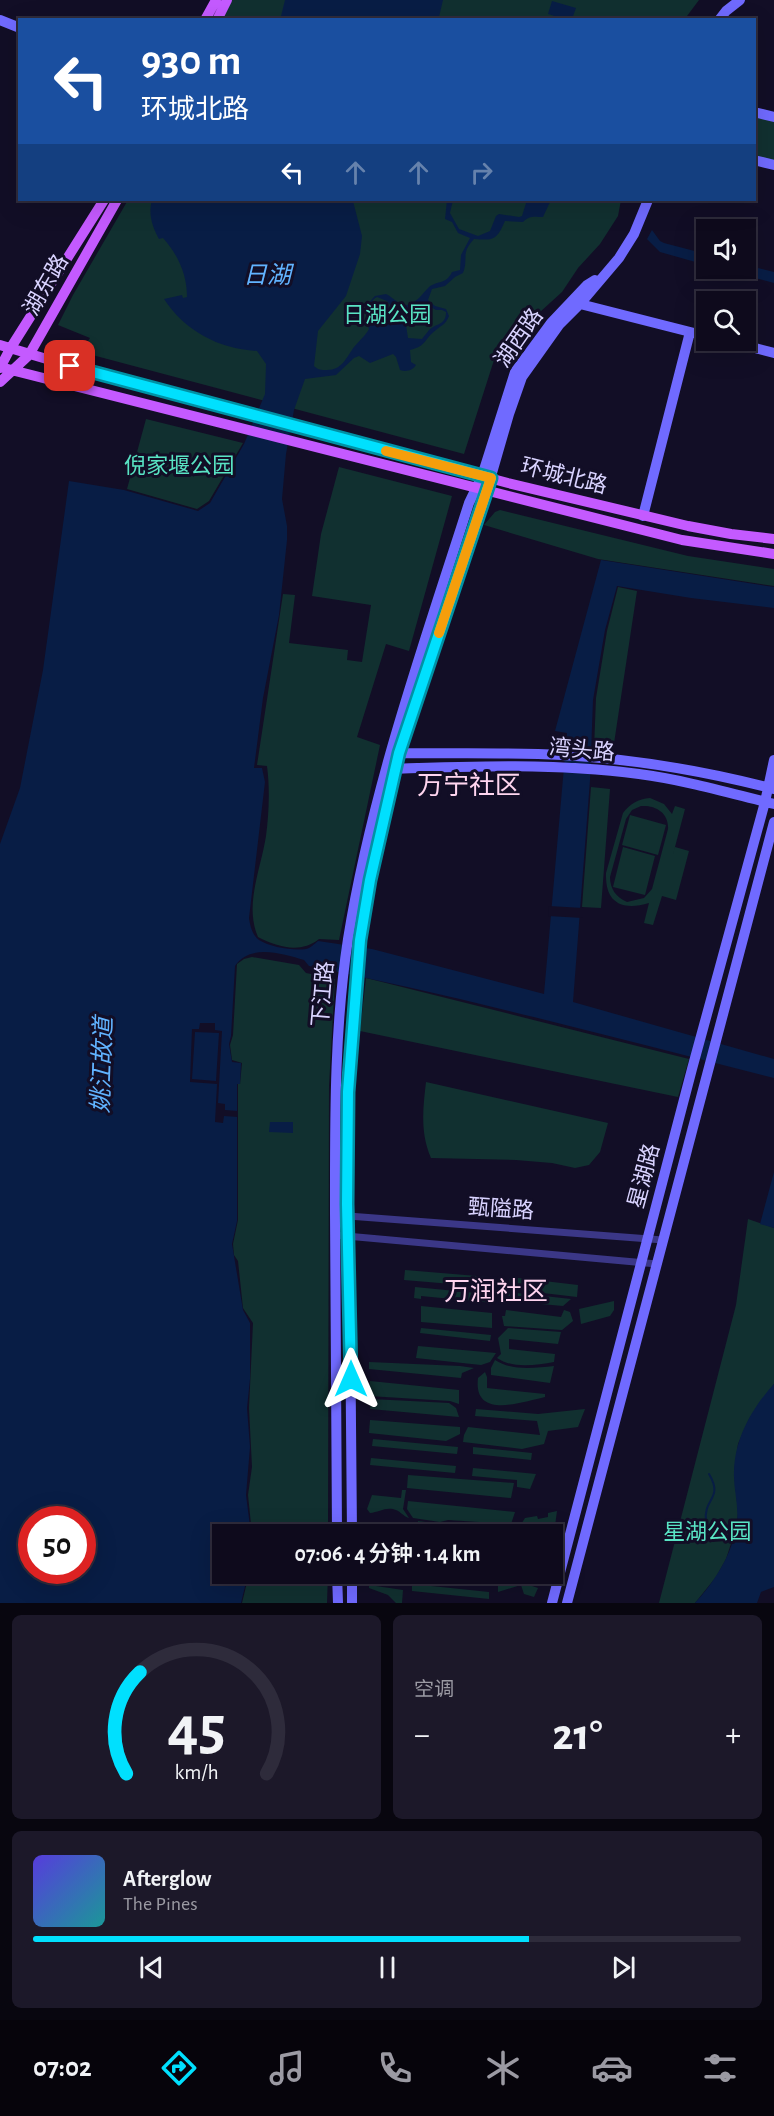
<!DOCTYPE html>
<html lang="zh">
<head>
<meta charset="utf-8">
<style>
	:root { --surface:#0e0a1c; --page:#1c1829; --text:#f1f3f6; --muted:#9b9aa3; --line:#2e2b3b; --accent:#00e0fe }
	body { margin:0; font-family:"Alegreya Sans","Noto Sans SC",sans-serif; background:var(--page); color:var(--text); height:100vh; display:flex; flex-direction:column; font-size:22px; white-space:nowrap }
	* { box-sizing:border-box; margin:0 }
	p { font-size:20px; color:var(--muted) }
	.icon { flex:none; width:33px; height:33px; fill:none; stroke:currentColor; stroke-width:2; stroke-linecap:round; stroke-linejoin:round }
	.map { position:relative; height:1603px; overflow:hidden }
	.sheet { display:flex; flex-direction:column; gap:12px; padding:12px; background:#08060f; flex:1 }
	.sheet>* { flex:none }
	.guide { position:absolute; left:18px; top:18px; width:738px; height:183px; border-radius:0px; box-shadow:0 6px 24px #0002,0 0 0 2px var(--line); background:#1a4fa0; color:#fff; overflow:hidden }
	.controls { position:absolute; left:696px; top:219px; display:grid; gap:12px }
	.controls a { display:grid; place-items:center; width:60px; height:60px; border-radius:0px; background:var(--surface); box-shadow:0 6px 24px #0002,0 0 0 2px var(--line); font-size:30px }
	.speed { position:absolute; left:18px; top:1506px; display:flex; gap:12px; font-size:30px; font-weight:700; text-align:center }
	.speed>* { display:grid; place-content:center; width:78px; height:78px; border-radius:50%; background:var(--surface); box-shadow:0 6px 24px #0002,0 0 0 2px var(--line); line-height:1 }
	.speed .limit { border:9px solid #d22; background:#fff; color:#111 }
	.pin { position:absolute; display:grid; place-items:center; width:51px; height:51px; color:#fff; margin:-26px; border-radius:12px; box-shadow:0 3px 9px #0006 }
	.me { position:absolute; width:66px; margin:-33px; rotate:0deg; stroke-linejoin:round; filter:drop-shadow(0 0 4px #0008) }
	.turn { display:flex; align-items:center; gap:21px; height:126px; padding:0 24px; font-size:27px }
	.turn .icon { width:78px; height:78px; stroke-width:2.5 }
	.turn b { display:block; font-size:42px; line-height:51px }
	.lanes { display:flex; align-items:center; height:57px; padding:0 24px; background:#0003; justify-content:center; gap:30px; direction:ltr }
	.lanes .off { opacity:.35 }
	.big { font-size:45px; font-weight:600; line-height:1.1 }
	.sheet .widget { flex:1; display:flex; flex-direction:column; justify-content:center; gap:9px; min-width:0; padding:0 21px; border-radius:9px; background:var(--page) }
	.sheet .dial { align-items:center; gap:0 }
	.dial svg { height:156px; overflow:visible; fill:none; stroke:var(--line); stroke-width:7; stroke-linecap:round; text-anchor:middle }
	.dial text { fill:var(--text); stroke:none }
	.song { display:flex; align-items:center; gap:18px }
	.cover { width:72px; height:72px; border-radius:9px; background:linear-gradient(135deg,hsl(250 70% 55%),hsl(180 70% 35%)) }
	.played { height:6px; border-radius:3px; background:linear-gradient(90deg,var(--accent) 70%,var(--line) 70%) }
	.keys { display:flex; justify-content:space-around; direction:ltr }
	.heat { display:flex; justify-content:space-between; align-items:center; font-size:33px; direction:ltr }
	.sheet .tiles { flex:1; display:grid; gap:12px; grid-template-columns:1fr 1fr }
	.widget:last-child { grid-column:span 2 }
	.trip { position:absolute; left:212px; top:1524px; width:351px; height:60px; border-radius:0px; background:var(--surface); box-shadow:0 6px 24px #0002,0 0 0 2px var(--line); font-weight:600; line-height:60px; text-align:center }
	.tabs { display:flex; height:96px; justify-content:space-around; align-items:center; background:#06040b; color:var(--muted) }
	.tabs .icon { width:42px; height:42px }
	.tabs .active { color:var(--accent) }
	.tabs b { font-size:27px; color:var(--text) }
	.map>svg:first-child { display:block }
</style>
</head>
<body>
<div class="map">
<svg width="774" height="1603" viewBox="0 0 774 1603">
	<rect width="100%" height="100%" fill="#120e26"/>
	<path fill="#113030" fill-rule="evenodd" d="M230,0H699L684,20H220Z
		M754,115L774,120V161L755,156Z
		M128,200H621L618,216L600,244L578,268L562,292L518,332L494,360L464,454L81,352L90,338L58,325L73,295Z
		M146,419L243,443L209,501L197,509L127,489Z
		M339,467L452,496L409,651L386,644L357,737L380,745L339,940L319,939C300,954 278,947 258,937C244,905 261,869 266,836C269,813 270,789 267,766L257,765L283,594L295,595L289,643L348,650L347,660L362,662L371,605L312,596L321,534Z
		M500,510L688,556L774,569V586L598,559L484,525L495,512Z
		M618,587L637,591L613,750L594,749L596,698L607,631Z
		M591,787L610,789L601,908L582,907Z
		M650,798L664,804L672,814L675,806L685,809L671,862L675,847L689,851L676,900L662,896L653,925L644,923L649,903C622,911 605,903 606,873L623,813C630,804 638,799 650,798ZM641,806C656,805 669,813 668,829L652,889L644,898L627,902C616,897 610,889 610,877L626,819L632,810Z
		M630,815L666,825L658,855L622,845Z
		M623,847L655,856L645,895L613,887Z
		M252,957L299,965L306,973L335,979L329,1086L328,1534H252L248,1495L252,1467L249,1408L253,1323L243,1308L238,1261L234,1255L233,1244L238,1220V1084H240L242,1063L232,1060L230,1045L233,1035L237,964L244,959Z
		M366,978L689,1059L678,1097L360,1031Z
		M426,1082L608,1123L600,1152L589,1165L575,1168L552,1163L516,1160L431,1158C420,1133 423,1108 426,1082Z
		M748,1219L774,1228V1384L749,1419L738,1444L734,1472L738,1512L737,1525L726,1559L716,1577L695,1603H659L736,1305Z
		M405,1270L489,1277L488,1287L404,1280Z
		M510,1277L578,1285L577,1297L509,1289Z
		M415,1287L476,1293L486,1301L493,1300V1303L421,1296V1299L414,1298Z
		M508,1292L571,1299L563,1306L507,1301Z
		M614,1301V1310L610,1316L581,1324L579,1309Z
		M421,1306L492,1313V1328L421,1322Z
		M506,1310L561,1317L564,1310L570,1312L573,1321L562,1330L504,1326L502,1316H505Z
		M421,1328L491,1335L490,1341L420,1333Z
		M508,1328L561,1332L558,1344L509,1339V1349L555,1354L554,1362C536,1365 513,1369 497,1358L501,1354L498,1338Z
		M418,1346L496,1353L490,1362L481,1365L416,1358Z
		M495,1360C512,1371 534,1368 554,1366L550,1383L491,1375V1368Z
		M369,1362L460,1366L474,1368L462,1373L461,1378L369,1369Z
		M485,1372L487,1377V1388L545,1394V1397C522,1402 473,1420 478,1378Z
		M370,1381L459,1390V1404L450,1401L369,1396Z
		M371,1399L449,1403L456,1408L459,1417L370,1409Z
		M476,1409L538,1414L585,1409L578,1427L548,1431L544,1444L522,1449L463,1442L464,1435L468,1427L540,1435L537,1421L475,1416Z
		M370,1420L460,1427V1434L446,1441L369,1433Z
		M373,1439L458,1447L457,1454L372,1446Z
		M473,1447L532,1453L531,1460L473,1454Z
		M371,1458L456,1466L455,1473L370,1465Z
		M473,1468L536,1474L530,1489L517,1487V1480L472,1476Z
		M408,1475L514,1483L511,1498L407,1488Z
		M402,1490H406L403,1509L409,1518C403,1516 401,1512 396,1510C387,1506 379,1512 370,1513L367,1509L372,1495L401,1498Z
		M408,1501L515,1512L511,1524L448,1520L440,1522L413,1518L407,1509Z
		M557,1511L555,1526H551L546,1534H544L542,1530L524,1534H515L525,1518L537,1516L538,1519L548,1517V1513Z
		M418,1521L441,1524L449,1523L505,1528L504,1534H465L418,1530Z
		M249,1574H328L327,1603H242Z
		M498,1577H524L526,1584L538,1588L534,1597L524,1594L521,1585L498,1592Z
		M412,1584L489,1592V1599L412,1591Z
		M369,1585L403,1590L402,1603H396L388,1595L369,1588Z"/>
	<path fill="#081d45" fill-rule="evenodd" d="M285,0H443L439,17L440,19L280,20Z
		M552,1L576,8L572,19H557L558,17L548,14Z
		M152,200H356L353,201L362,236L360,254L346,296L318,331L314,366C318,370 321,370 327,370C342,370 346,358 354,347C360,340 365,336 369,329C364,317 365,305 375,296L386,294C393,297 399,306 407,305C418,302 422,294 429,287C438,280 446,285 452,272L460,270L461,255L470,238L458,233L452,222L445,219L447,200H453L450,213L459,229L478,236L490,231L496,216L499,214L519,217L522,216L527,200H551L543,217C534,217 530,215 523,222L505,221C497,239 495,241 474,239C460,254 469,258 463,273L455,277L445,286L432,289L428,300L435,306L446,309L449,316C446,324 442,325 436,330C424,339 427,346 410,350L411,362L416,365C412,371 406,372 400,370L396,357L393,354L370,363L359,356L354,358L336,375L305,379L294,410L286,454L282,499L287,526V540L279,615L263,698L254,768H262L265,782L249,918C250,925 252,935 259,940C270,947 293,951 306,949C311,948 314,944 318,941L372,949L544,994L567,733L555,731L601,560L774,587V608L691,598L617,586L605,630L593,700L590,780L573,1002L774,1059V1078C619,1039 465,997 309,966L304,960C283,954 250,943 235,966L231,1036L229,1044L232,1062L241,1063L240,1084H237V1221L232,1244L243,1310L250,1323V1379L247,1408L250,1447L246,1495L251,1534H222V1574H248L241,1603H0V844L20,788L43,670L69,481L124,490L198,511L210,503L244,444L265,394L266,364L257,351C219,349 185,331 164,299L182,295L183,298L187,297C187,274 178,255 163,238L159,239C152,226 148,214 152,200ZM377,297L387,301L391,306C390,316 387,322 377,323L370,319C370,310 368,302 377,297ZM422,302L436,310H442L446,312C446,325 437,323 429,330C427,333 424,336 422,339L408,338L406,325L396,318L398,309H410ZM32,1520H82V1570H32Z
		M652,230L660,241L664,243L706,254V265L660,252L647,239Z
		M746,265L774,272V283L721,269L746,268Z
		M270,1122H293V1133L269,1132Z
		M774,1172V1228L760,1224Z
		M774,1384V1587L761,1592L757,1603H695C716,1580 733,1553 737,1522C739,1505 733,1488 734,1471C735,1438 752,1408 774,1384Z"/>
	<path fill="#120e26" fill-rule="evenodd" d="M549,906L583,908V918L548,916Z
		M200,1023H215V1030L222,1031L218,1103L225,1104V1110L238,1111V1117L224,1116L223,1123L215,1122L217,1084L190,1082L192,1029H199ZM195,1032L219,1033L216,1081L192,1079Z"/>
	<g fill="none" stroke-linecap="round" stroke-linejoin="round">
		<path stroke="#081d45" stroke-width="2" d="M706,1521C703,1498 724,1499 709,1474"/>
		<path stroke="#3b3787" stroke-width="7" d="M335,1215L663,1240
			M335,1235L657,1264"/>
		<path stroke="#706aff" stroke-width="10" d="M0,20L20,28
			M719,20L726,11L740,0
			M754,112L774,117
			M754,160L774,165
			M577,301L580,304L706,336
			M725,340L774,353
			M643,516L690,332
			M393,753C450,754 506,752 562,755C634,759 705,771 774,789
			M391,769C474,766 556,763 639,774C685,780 729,793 774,804
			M337,1534C336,1427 336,1320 335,1213C335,1122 334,1030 348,939C372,790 423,647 469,503L482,476L515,372L551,323L587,285L595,280
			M352,1534L348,1092L360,940L371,880L399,753L479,509L487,490L509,414L522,377L559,325L580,304L619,258L634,234L648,200
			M337,1574L338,1603
			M352,1574V1603
			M552,1603L692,1069L765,802L774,760
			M567,1603L774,822"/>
		<path stroke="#c45aff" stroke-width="10" d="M205,20L216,0
			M217,20L227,0
			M0,345L90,372L508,483L688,526L731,534L774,539
			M0,367L682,540L774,554
			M0,368L10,349L104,200
			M0,382L29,355L117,200"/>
	</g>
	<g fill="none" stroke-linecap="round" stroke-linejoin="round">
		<defs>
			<path id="route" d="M70,366L491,478L399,753L370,880L360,940L348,1092L347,1204L351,1379"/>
		</defs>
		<use href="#route" stroke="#0092a5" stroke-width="15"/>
		<use href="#route" stroke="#00e0fe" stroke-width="10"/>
		<path stroke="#f59e0b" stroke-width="10" d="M386,451L491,478L439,633"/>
	</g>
	<g text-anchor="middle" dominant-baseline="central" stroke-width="6" stroke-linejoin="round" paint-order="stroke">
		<g font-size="22" fill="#d9d3ff" stroke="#120e26">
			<text transform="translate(46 285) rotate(-60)">湖东路</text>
			<text transform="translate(519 338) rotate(-55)">湖西路</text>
			<text transform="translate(564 476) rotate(14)">环城北路</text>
			<text transform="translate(582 750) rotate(5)">湾头路</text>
			<text transform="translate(323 994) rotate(-85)">下江路</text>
			<text transform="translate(644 1176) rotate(-75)">星湖路</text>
			<text transform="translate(501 1209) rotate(4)">甄隘路</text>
		</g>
		<g font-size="22" fill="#59e4c4" stroke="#120e26">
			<text x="387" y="315">日湖公园</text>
			<text x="179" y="466">倪家堰公园</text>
			<text x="707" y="1532">星湖公园</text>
		</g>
		<g font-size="24" font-style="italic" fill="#61b3ff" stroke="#120e26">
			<text x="267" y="276">日湖</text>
			<text transform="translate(103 1065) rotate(-88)">姚江故道</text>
		</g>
		<g font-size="26" fill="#ffd5ef" stroke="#120e26">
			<text x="469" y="786">万宁社区</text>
			<text x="496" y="1292">万润社区</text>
		</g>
	</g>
</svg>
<div class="controls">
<a><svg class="icon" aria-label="sound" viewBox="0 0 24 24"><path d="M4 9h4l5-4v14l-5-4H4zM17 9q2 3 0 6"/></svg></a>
<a><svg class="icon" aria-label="search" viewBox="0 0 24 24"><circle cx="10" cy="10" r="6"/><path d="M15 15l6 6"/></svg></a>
</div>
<div class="speed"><div class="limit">50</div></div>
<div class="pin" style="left:70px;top:366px;background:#d93025"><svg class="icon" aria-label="arrive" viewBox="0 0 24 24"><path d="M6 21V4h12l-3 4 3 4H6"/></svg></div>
<svg class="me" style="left:351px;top:1379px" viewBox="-20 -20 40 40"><path d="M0-17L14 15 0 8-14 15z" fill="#00e0fe" stroke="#fff" stroke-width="4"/></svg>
<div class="trip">07:06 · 4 分钟 · 1.4 km</div>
<div class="guide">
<div class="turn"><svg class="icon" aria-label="left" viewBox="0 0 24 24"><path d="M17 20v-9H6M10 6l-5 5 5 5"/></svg><div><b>930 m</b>环城北路</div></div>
<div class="lanes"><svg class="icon" aria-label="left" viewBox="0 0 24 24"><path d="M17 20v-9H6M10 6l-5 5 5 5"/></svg><svg class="icon off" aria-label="ahead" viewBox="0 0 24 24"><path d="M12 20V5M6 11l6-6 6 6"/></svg><svg class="icon off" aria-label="ahead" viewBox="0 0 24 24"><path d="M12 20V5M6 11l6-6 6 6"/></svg><svg class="icon off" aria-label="right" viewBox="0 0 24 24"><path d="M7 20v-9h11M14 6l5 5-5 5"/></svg></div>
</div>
</div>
<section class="sheet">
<div class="tiles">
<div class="widget dial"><svg viewBox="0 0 100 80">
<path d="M14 69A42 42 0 1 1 86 69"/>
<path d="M14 69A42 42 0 0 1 21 17" stroke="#00e0fe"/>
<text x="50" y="56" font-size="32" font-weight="700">45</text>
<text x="50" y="72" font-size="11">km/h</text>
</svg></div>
<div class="widget"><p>空调</p>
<div class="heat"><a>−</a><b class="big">21°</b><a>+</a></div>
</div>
<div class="widget">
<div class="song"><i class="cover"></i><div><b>Afterglow</b><p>The Pines</p></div></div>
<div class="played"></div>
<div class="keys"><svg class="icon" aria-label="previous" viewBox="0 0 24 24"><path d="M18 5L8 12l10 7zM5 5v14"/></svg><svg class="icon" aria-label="pause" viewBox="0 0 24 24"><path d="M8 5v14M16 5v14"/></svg><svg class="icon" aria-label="next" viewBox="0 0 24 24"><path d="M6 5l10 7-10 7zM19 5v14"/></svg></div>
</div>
</div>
</section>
<nav class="tabs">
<b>07:02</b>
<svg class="icon active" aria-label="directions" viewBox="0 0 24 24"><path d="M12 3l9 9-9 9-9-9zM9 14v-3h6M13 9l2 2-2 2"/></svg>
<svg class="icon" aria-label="music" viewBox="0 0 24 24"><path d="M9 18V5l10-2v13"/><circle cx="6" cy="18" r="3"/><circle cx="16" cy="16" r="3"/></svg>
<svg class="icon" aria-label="phone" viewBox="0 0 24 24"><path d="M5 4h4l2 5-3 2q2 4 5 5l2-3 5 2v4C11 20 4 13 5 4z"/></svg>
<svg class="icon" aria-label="climate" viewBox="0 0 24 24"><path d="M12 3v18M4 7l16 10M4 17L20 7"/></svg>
<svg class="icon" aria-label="car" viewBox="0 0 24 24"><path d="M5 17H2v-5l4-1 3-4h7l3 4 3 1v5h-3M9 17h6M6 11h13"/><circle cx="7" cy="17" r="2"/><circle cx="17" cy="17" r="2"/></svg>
<svg class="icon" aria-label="filters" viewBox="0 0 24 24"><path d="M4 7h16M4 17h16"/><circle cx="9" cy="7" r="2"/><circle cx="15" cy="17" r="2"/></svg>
</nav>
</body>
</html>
